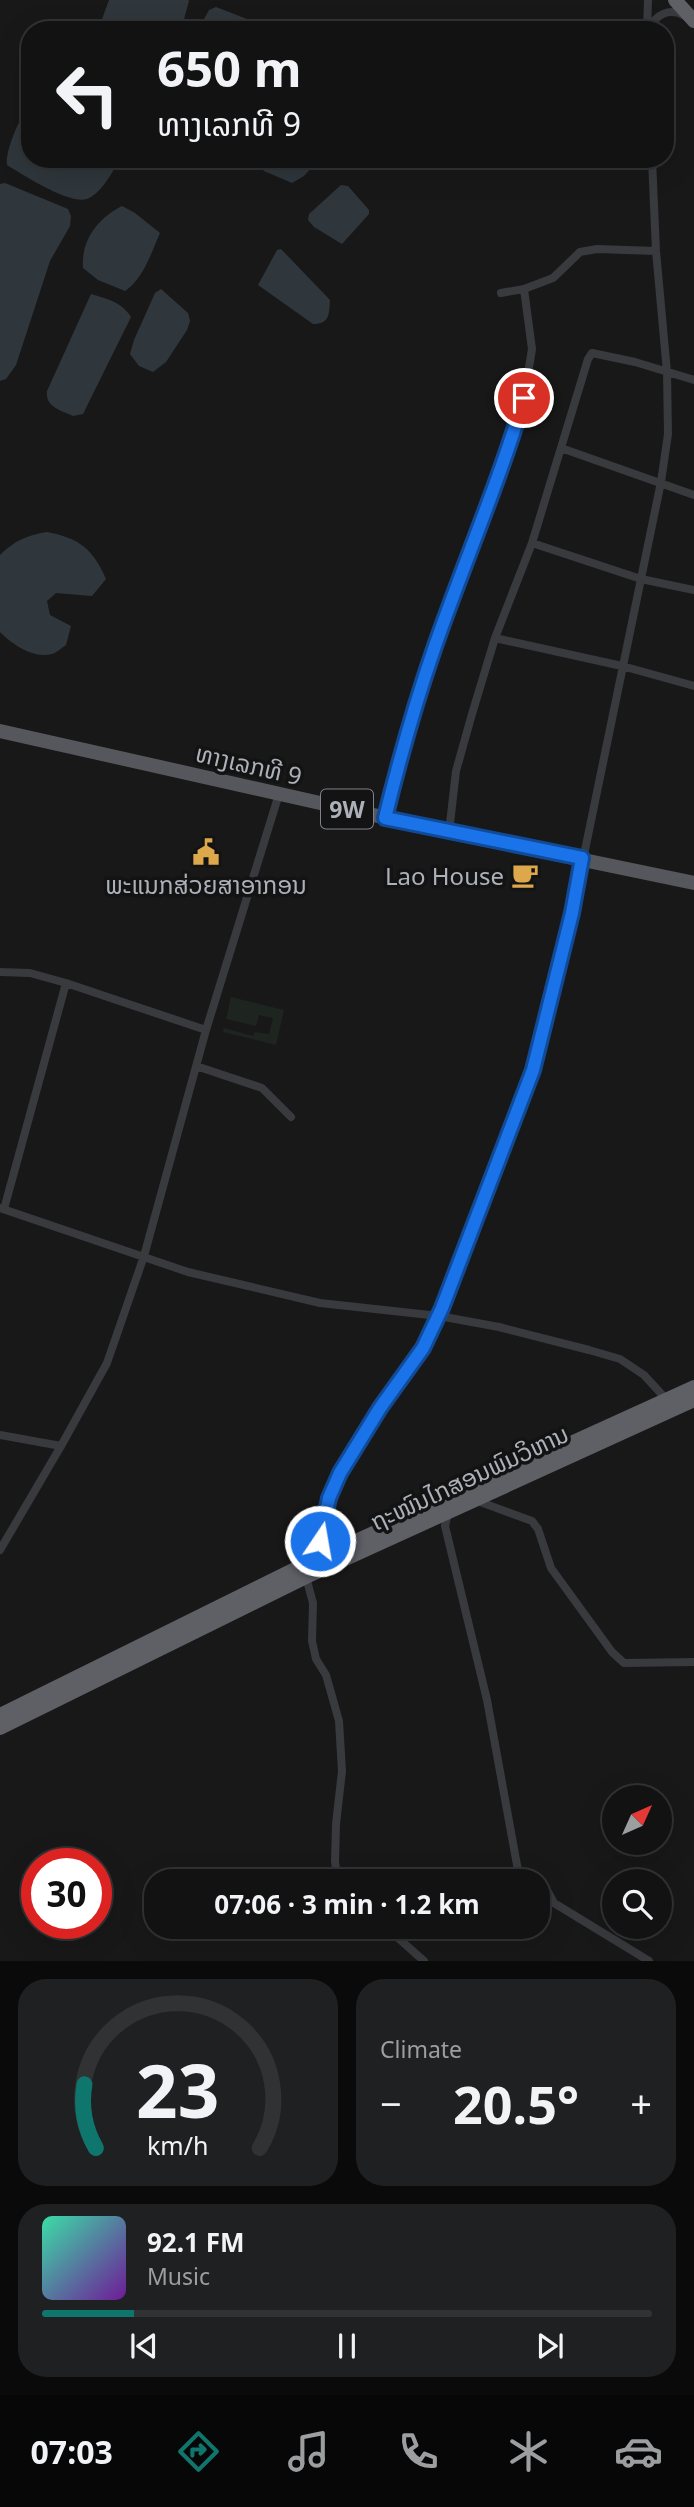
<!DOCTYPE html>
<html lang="en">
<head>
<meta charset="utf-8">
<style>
	:root { --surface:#121213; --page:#1f2021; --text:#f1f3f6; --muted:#9c9ea0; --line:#313233; --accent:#0f766e }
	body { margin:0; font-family:"Noto Sans","Noto Sans Lao",sans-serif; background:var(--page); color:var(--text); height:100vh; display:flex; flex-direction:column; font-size:26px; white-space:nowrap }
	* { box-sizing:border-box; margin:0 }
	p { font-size:23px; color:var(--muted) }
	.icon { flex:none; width:38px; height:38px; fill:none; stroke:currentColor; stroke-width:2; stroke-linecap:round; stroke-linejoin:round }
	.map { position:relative; height:1961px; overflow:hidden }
	.panel { display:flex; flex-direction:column; gap:18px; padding:18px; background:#0a0a0a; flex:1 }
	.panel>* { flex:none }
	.banner { position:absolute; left:21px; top:21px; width:653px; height:147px; border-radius:28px; box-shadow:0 7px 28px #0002,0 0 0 2px var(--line); background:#121213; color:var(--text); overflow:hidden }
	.needle { width:46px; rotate:45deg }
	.controls { position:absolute; left:602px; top:1785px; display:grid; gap:14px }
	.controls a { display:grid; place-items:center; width:70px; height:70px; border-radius:50%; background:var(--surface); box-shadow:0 7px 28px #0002,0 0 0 2px var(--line); font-size:35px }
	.speed { position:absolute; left:21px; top:1848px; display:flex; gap:14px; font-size:35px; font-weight:700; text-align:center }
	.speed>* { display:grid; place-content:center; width:91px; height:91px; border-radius:50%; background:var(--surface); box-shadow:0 7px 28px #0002,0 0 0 2px var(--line); line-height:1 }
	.speed .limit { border:10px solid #d22; background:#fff; color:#111 }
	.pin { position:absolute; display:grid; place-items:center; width:60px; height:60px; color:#fff; margin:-30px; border:4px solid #fff; border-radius:50%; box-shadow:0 2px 7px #0007 }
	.me { position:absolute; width:77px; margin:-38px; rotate:12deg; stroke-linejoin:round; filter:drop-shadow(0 0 5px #0008) }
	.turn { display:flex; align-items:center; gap:24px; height:147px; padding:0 21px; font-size:32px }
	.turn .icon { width:91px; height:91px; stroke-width:2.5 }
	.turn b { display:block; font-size:49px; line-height:60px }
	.big { font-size:52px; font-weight:700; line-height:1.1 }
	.panel .widget { flex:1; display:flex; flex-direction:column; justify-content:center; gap:10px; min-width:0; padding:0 24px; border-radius:28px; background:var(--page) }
	.panel .dial { align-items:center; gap:0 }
	.dial svg { height:182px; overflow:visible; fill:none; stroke:var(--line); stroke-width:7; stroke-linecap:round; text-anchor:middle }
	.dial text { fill:var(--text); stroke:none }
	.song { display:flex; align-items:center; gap:21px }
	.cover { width:84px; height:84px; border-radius:10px; background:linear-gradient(135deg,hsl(160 70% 55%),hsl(280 70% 35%)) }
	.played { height:7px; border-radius:4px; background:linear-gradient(90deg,var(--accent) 15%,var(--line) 15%) }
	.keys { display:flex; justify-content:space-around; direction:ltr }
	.heat { display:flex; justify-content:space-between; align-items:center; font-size:38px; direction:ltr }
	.panel .tiles { flex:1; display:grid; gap:18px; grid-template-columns:1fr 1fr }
	.widget:last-child { grid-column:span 2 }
	.trip { position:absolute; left:144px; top:1869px; width:406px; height:70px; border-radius:28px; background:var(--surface); box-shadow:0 7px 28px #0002,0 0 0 2px var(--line); font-weight:700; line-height:70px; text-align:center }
	.tab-bar { display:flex; height:112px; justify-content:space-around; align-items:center; background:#070708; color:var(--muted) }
	.tab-bar .icon { width:49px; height:49px }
	.tab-bar .active { color:var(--accent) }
	.tab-bar b { font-size:32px; color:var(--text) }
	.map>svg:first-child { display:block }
</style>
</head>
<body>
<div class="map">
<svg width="694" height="1961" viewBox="0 0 694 1961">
	<rect width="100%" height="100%" fill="#181819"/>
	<path fill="#1e241f" d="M231,997L284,1010L276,1045L223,1032L224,1028L253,1036L255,1032L269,1034L273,1018L259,1015L256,1026L226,1019Z"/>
	<path fill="#2f373c" d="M109,0H188L189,1L181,30H98Z
		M216,7L257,23L266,30H198L209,10Z
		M30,108V159H113V171C107,181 98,195 87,199C70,205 23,175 7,165C5,151 18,124 25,110Z
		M253,159H319L304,176L292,183L264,171Z
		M5,183L68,209L71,216L70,226L50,261L16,365L6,379L0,381V184Z
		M341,185L348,186L369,210V214L342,244L314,227L308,220L309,214Z
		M122,206L135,213L160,233C151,253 144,278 125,291L98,280L83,268C81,240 98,218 122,206Z
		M281,249L330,300C329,314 330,324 313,324L258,285L277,250Z
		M161,289L188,313L190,321L187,330L166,362L153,372L139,366L130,354L134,340L155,293Z
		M91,294C107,299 122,302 131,317L83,414L73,416C61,410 45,407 47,391Z
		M47,532C79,538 93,549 106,579L92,596L56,593L47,601L50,615L71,626L66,645C63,647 56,653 52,654C33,659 12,644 0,632V555C14,541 27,535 47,532Z"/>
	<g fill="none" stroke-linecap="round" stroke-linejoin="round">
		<path stroke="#393a3e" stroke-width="8" d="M647,30L648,0
			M649,30C655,14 670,7 685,16
			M501,293L524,289L553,278L580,252L597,249L656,251
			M561,448L694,495
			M532,543L641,579L694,590
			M495,638L622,666L694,686
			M385,818L401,751L434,650L512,437L524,398L532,349L524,289
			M449,832L456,771L472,714L495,638L532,543L588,359L592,353L635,362L694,380
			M0,972L30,973L66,983L206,1030
			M196,1066L262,1088L291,1117
			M0,1208L188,1272L320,1303L439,1316L499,1327L589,1350L620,1359L644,1375L666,1399
			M4,1209L66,983
			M0,1435L61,1446
			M475,1500L532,1521L538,1529L551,1568L612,1652L624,1663L694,1662
			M448,1513L445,1526L487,1700L519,1876L536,1881
			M0,1550L61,1446L107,1363L144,1256L206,1030L279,794
			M324,1558L320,1541L329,1498L340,1473L380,1408L423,1348L439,1316L533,1070L572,913L661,482L668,434L667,372L656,251L652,159
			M306,1577L313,1603L312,1641L316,1659L326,1675L339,1721L342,1771L336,1824L335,1862L338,1881
			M537,1882L543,1883L554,1903L649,1961
			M382,1927L388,1929L424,1961"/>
		<path stroke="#56575d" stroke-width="14" d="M0,731L449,832L694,883"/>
		<path stroke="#5e6066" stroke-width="14" d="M675,0L694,21
			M0,1715L301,1566L694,1387
			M0,1728L306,1577L694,1400"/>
	</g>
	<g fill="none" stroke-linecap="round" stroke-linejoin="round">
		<defs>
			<path id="route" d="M320,1541L329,1498L340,1473L380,1408L423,1348L442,1308L533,1070L572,913L582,858L385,818C399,761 415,704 434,649C463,565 499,483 524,398"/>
		</defs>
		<use href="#route" stroke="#114b97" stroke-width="18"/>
		<use href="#route" stroke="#1a73e8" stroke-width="12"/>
	</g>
	<defs>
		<symbol id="civic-bare" viewBox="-9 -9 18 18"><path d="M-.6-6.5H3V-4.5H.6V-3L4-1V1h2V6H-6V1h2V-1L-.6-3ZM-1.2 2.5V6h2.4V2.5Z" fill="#dda74c" stroke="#131314" stroke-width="2.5" paint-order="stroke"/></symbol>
		<symbol id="cafe-bare" viewBox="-9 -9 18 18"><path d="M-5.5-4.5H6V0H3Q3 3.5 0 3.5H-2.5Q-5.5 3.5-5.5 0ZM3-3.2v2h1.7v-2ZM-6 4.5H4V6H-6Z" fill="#dda74c" stroke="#131314" stroke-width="2.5" paint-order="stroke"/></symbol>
	</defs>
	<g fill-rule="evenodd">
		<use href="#civic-bare" x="187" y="833" width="38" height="38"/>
		<use href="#cafe-bare" x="506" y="856" width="38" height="38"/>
	</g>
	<g text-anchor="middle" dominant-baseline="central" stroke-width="7" stroke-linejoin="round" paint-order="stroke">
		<rect fill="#131314" stroke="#7e8187" stroke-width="2" x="321" y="789.5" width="52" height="39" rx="5"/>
		<g font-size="23" font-weight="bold" fill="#acb0b8">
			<text x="347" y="809">9W</text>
		</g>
		<g font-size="24" fill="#acb0b8" stroke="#131314">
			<text transform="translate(249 764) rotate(13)">ທາງເລກທີ 9</text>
			<text transform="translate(469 1477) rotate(-25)">ຖະໜົນໄກສອນພົມວິຫານ</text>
		</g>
		<g font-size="24" fill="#acb0b8" stroke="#131314" text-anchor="end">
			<text x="504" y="875">Lao House</text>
			<text x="206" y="884" text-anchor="middle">ພະແນກສ່ວຍສາອາກອນ</text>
		</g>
	</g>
</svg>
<div class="controls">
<a><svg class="needle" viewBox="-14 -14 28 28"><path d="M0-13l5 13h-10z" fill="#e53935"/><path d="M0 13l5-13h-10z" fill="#9c9ea0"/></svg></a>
<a><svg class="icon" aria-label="search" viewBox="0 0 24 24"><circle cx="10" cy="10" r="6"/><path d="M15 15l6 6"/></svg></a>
</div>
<div class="speed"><div class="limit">30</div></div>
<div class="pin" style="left:524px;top:398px;background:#d93025"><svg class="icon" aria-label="arrive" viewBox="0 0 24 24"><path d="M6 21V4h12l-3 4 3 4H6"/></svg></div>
<svg class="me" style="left:320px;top:1541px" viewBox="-20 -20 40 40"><circle r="17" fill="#1a73e8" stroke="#fff" stroke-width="3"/><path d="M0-11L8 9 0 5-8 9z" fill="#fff"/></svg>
<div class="trip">07:06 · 3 min · 1.2 km</div>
<div class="banner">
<div class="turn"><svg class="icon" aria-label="left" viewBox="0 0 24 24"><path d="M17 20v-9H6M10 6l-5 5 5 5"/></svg><div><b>650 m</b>ທາງເລກທີ 9</div></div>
</div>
</div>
<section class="panel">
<div class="tiles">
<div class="widget dial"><svg viewBox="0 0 100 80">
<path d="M14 69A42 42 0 1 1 86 69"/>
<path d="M14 69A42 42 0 0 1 9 41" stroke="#0f766e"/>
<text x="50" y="56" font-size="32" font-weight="700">23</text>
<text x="50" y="72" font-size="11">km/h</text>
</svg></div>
<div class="widget"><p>Climate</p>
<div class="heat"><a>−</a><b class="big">20.5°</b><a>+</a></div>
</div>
<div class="widget">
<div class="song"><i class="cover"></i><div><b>92.1 FM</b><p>Music</p></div></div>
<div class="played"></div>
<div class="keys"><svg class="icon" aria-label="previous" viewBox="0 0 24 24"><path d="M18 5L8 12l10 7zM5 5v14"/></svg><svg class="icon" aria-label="pause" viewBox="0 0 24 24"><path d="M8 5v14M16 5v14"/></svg><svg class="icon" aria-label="next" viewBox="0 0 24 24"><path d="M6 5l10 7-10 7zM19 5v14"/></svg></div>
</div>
</div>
</section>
<nav class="tab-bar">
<b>07:03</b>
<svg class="icon active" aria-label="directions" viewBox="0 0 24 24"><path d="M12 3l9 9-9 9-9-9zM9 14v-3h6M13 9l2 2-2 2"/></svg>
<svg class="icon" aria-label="music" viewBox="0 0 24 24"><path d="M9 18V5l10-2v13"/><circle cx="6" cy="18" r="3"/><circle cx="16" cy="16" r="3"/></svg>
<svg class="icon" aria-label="phone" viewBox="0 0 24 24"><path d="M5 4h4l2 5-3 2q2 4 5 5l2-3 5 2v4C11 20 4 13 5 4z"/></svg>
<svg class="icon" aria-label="climate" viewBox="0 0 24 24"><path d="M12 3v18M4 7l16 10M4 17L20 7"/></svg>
<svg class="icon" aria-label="car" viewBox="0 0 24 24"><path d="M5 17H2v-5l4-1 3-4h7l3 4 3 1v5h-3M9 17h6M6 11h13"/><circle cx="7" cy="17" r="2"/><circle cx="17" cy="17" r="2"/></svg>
</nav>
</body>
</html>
